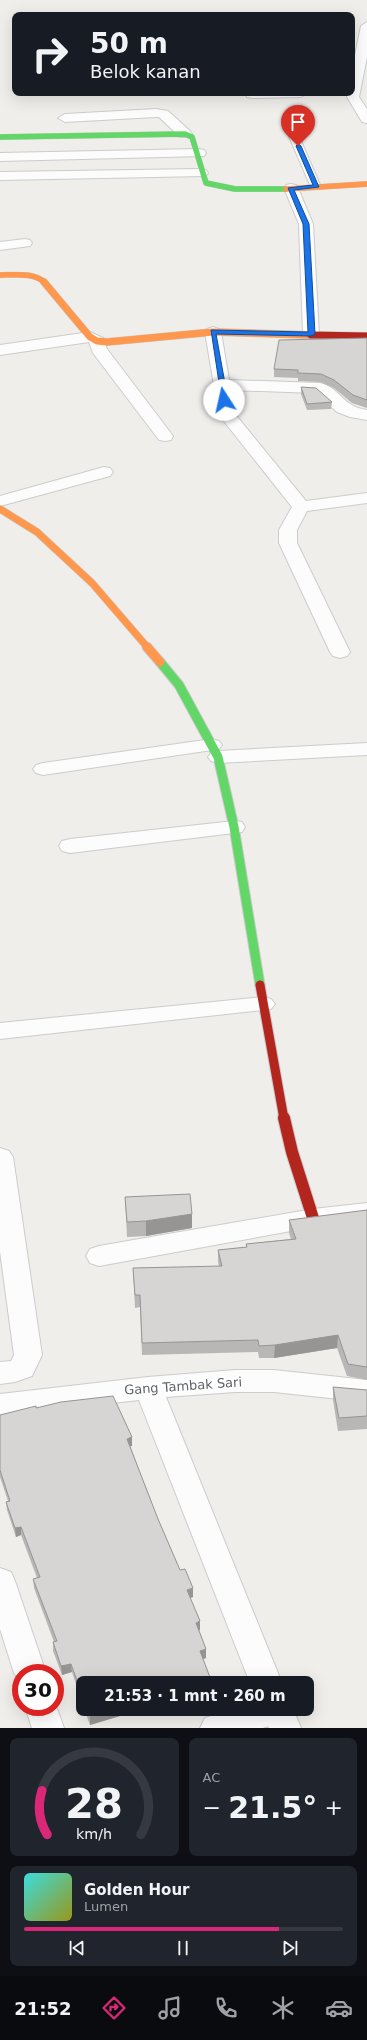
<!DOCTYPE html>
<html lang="id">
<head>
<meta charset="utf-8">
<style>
	:root { --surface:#171b24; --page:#20242c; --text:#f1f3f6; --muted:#9ea1a6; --line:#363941; --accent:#db2777 }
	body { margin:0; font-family:"DejaVu Sans",sans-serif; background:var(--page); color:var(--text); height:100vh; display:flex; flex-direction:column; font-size:15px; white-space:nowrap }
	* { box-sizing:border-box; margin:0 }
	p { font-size:13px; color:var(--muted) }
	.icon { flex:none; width:22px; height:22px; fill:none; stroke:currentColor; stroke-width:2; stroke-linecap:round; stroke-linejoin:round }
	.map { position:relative; height:1728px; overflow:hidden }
	.panel { display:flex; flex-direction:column; gap:10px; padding:10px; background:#0d0f14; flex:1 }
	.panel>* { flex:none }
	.banner { position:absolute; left:12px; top:12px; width:343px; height:84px; border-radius:8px; box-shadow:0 4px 16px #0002; background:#171b24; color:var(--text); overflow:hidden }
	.speed { position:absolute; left:12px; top:1664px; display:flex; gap:8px; font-size:20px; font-weight:700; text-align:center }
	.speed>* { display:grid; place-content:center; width:52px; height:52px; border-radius:50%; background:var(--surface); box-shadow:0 4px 16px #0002; line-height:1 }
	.speed .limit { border:6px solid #d22; background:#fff; color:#111 }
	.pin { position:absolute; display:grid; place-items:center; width:34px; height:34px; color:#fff; margin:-41px -17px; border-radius:50% 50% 50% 0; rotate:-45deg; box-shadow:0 0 4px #0007 }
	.pin .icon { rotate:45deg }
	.me { position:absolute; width:44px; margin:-22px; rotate:350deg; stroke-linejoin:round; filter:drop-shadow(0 0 3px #0008) }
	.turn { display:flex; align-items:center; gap:14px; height:84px; padding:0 12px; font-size:18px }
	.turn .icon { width:52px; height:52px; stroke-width:2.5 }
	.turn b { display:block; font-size:28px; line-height:34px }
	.big { font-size:30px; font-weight:800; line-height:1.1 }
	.panel .tile { flex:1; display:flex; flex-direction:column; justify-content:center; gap:6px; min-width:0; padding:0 14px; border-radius:8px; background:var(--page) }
	.panel .dial { align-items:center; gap:0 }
	.dial svg { height:104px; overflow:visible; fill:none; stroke:var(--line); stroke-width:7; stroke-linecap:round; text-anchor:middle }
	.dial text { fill:var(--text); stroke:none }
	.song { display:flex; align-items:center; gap:12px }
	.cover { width:48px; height:48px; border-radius:6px; background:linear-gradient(135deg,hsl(180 70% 55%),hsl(60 70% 35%)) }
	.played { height:4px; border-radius:2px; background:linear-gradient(90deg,var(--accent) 80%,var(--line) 80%) }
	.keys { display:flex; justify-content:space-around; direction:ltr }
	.heat { display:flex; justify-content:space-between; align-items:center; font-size:22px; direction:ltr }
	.panel .tiles { flex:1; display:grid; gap:10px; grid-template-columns:1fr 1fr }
	.tile:last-child { grid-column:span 2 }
	.trip { position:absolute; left:76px; top:1676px; width:238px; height:40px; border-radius:8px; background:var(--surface); box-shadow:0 4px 16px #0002; font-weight:800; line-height:40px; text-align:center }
	.tab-bar { display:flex; height:64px; justify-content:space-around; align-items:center; background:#090b0e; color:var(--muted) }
	.tab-bar .icon { width:28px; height:28px }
	.tab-bar .selected { color:var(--accent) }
	.tab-bar b { font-size:18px; color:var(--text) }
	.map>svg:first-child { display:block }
</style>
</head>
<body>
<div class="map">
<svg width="367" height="1728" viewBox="0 0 367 1728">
	<rect width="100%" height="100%" fill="#efeeea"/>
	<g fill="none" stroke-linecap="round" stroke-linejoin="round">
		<defs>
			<path id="lane" d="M292,129L297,132L321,187L320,189H312L311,187L287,132Z"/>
			<path id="street" d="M367,22V57L359,97L367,109V123L362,122L347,97V93H352V70L361,26Z
				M246,93H307L301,97L252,98L247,97Z
				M156,109L168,111L190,131L192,134L190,137H180L159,117H156L65,122L58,118L65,114Z
				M199,149L204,150L206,153L204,156L0,161V153Z
				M201,169L206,170L208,173L206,176L0,180V172Z
				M291,184L296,185L298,188L313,224L319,334L317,337H305L303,334L299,224L284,188L286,185Z
				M25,239L30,240L32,243L30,246L0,250V242Z
				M213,327L219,329L221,332L229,380L320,383C341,388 341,406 367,410V420L350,417L337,412L316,393L231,390L235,414L306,501L367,493V503L307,511L297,530V543L350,652L347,656L340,658L333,656L330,652L279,543V530L292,507L219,415L205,332L207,329Z
				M90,332L103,338L107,349L173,436L171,440L165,441L159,440L93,353L89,342L0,355V345Z
				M104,467L110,468L113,472L110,476L0,506V496Z
				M212,739L219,741L222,745L219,749L43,775L36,773L33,769L36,765L43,763Z
				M367,743V755L218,763L211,761L208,757L211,753L218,751Z
				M234,821L242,822L245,827L242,832L70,853L62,851L59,846L62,841L70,839Z
				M263,997L271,999L275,1004L271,1009L0,1039V1023Z
				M0,1148L9,1151L13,1157L42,1355L32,1376L15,1382L0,1384V1362L11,1361L14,1355L0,1251Z
				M367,1203V1221L313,1227L99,1266L90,1263L86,1256L90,1249L99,1246L313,1209Z
				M235,1370H274L367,1380V1402L274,1392H235L166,1397L282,1683H250L139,1400L0,1416V1394L148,1377Z
				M0,1568L11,1572L15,1581L46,1673H21V1683L14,1673L0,1629Z
				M55,1703L64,1728H32L25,1707H55Z
				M233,1709H293L301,1728H269L268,1726L263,1728H200L205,1718Z"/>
			<path id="fast-far1" d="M0,137L185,134L192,137L206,183L235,189H286"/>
			<path id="fast" d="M160,662L179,685L218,757L234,827L260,985"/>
			<path id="slow-far2" d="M286,189L367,184
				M0,275C13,275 35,272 45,283"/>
			<path id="slow-far1" d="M44,282L90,337L97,341L107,342L213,332L311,335
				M0,509L37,532L92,583L148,648"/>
			<path id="slow" d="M147,647L160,662"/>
			<path id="jam-far2" d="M311,335L367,336"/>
			<path id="jam-far1" d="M260,985L284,1119"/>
			<path id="jam" d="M284,1118L292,1152L313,1218"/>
		</defs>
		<use href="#lane" stroke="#cbcccc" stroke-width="2"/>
		<use href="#street" stroke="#cbcccc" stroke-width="2"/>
		<use href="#fast-far1" stroke="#cacacb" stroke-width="6"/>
		<use href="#fast" stroke="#cacacb" stroke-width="11"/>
		<use href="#slow-far2" stroke="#cacacb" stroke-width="6"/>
		<use href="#slow-far1" stroke="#cacacb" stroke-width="8"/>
		<use href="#slow" stroke="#cacacb" stroke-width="11"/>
		<use href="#jam-far2" stroke="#cacacb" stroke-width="8"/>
		<use href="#jam-far1" stroke="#cacacb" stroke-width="11"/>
		<use href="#jam" stroke="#cacacb" stroke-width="14"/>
		<use href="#lane" fill="#fdfcfc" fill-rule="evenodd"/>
		<use href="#street" fill="#fdfcfc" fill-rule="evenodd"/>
		<use href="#fast-far1" stroke="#63d668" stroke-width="5.5"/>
		<use href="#fast" stroke="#63d668" stroke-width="9"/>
		<use href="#slow-far2" stroke="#ff974d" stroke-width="5.5"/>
		<use href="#slow-far1" stroke="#ff974d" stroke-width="7"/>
		<use href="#slow" stroke="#ff974d" stroke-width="9"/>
		<use href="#jam-far2" stroke="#b3261e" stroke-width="7"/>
		<use href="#jam-far1" stroke="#b3261e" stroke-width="9"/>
		<use href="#jam" stroke="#b3261e" stroke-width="12"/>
	</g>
	<path fill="#b8b7b5" d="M367,338V408L352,403L334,388L320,382L298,381V378L274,377V369Z
		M301,387L332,402L331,409L307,410L301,394Z
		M125,1197L192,1214V1228L146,1236L127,1237Z
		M367,1210V1380L347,1376L337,1348L274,1358H259L258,1352L142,1355L140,1307L135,1308L133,1268L219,1267L218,1262V1250L246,1247V1244L291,1239L289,1233V1220Z
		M333,1387L367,1390V1429L338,1431L333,1400Z
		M0,1415L132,1437V1446H130L158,1519L180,1570L193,1588V1597L190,1598L200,1621V1630H199L206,1649V1658L203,1659L211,1680V1683H83V1705L72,1672L62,1675L53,1651V1642H54L34,1588L33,1579L37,1578L21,1535L16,1537L7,1510L6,1502L8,1501L0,1477Z
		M84,1709H143L90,1725Z"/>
	<path fill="#969594" d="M192,1214V1228L146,1236V1221Z
		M338,1335L337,1348L274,1358L275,1345Z
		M132,1437V1446L127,1447V1439Z
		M21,1527V1535L16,1537L15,1528Z
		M193,1588V1597L187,1599V1590Z
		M200,1621V1630L196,1631V1623Z
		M206,1649V1658L200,1660V1651Z
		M71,1664L72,1672L62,1675L61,1666Z
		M211,1680V1683H201Z
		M115,1709H143L90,1725V1717Z"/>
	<path fill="#d6d5d3" stroke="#969594" d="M367,338V400L353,395L334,380L321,374L298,373V370L274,369L279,340Z
		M301,387L316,388L332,402L307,404Z
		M190,1194L192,1214L146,1221L127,1222L125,1197Z
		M367,1210V1367L348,1364L338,1335L275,1345L259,1346L258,1340L142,1343L140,1295H135L133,1268L222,1266L218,1250L247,1247L246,1244L296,1239L289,1220Z
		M333,1387L367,1390V1416L339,1418Z
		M113,1396L132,1437L127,1439L158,1519L180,1570L185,1569L193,1588L187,1590L200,1621L196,1623L206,1649L200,1651L211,1680L201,1683H83V1697L71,1664L61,1666L53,1642L57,1641L33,1579L40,1577L21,1527L15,1528L6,1502L10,1501L0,1470V1415L36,1406V1408L61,1402Z
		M87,1709H115L90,1717Z"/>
	<path fill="#1a73e8" stroke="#114b97" d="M298,144L301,146L319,187L294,190L309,224L315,334L311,336L216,334L228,400L222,402L211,330L308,332L303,224L288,188L313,185L296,146Z"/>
	<g text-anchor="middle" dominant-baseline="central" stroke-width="4" stroke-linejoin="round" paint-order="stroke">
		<g font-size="13" fill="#5f6368" stroke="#fff">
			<text transform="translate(183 1386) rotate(-4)">Gang Tambak Sari</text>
		</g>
	</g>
</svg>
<div class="speed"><div class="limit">30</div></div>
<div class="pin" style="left:298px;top:146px;background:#d93025"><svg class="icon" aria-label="arrive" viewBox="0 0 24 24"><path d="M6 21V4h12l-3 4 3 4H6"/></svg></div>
<svg class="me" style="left:224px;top:400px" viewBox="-20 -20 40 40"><circle r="19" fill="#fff"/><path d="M0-13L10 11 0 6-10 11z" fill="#1a73e8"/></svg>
<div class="trip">21:53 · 1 mnt · 260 m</div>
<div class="banner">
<div class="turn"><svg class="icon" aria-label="right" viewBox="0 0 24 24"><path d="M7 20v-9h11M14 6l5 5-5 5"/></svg><div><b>50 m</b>Belok kanan</div></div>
</div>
</div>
<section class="panel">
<div class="tiles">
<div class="tile dial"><svg viewBox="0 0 100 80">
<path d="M14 69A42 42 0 1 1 86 69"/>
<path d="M14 69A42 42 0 0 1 10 35" stroke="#db2777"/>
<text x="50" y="56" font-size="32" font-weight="700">28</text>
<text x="50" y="72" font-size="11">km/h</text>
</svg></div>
<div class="tile"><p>AC</p>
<div class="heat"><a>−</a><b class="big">21.5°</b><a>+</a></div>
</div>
<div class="tile">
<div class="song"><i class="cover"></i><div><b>Golden Hour</b><p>Lumen</p></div></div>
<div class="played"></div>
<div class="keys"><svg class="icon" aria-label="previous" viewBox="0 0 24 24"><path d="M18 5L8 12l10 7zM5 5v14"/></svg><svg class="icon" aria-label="pause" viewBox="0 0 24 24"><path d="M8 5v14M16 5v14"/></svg><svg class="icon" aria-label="next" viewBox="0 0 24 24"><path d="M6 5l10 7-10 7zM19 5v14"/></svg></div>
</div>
</div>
</section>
<nav class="tab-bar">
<b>21:52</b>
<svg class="icon selected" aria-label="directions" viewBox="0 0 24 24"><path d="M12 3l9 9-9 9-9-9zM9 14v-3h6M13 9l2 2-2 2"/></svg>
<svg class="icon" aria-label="music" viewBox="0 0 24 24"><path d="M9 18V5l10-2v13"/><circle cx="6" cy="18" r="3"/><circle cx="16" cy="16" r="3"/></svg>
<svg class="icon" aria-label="phone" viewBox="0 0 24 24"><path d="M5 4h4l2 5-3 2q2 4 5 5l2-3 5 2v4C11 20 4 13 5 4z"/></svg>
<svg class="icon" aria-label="climate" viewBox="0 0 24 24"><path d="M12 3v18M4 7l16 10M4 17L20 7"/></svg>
<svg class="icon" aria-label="car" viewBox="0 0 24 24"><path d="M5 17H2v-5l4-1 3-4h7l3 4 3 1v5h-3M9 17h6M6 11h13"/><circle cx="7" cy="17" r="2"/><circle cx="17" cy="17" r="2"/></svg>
</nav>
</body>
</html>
